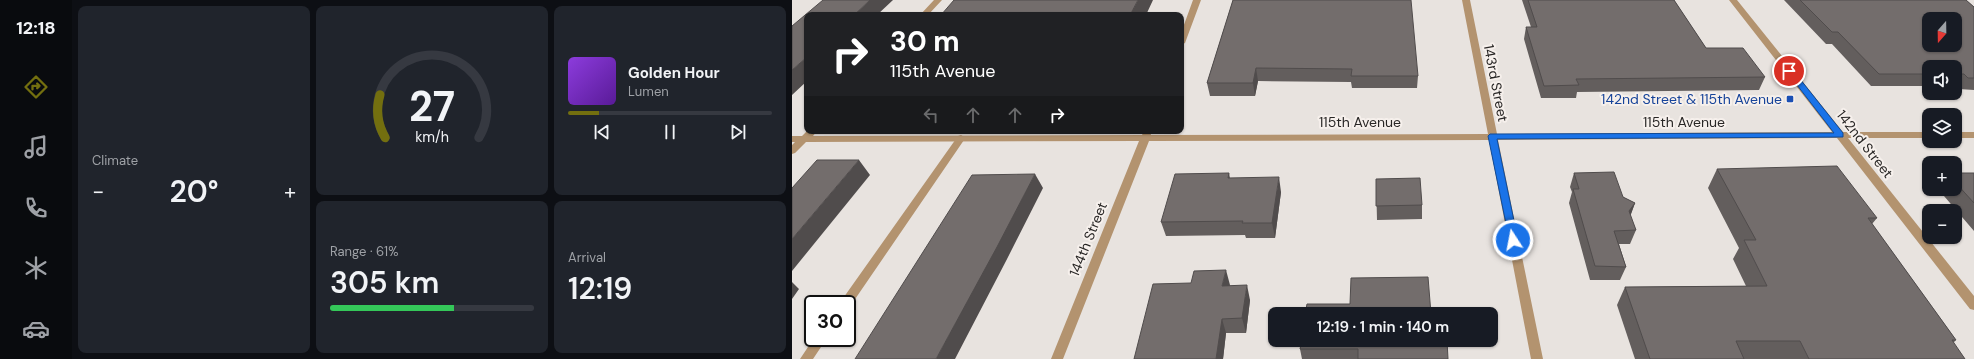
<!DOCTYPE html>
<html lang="en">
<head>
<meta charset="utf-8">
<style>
	:root { --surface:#171b24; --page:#20242c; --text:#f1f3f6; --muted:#9ea1a6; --line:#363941; --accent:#736f0f }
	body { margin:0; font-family:"DM Sans",sans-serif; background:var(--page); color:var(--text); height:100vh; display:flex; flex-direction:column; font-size:15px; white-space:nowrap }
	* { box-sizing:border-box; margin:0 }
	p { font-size:13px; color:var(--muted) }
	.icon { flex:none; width:22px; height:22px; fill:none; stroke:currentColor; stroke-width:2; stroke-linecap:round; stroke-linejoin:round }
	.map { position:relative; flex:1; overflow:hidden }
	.panel { display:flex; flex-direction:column; gap:6px; padding:6px; background:#0d0f14; width:720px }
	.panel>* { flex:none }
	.guide { position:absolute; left:12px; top:12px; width:380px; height:122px; border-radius:8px; box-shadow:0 1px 3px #0004; background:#202124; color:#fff; overflow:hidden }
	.needle { width:26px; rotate:200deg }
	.controls { position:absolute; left:1130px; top:12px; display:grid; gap:8px }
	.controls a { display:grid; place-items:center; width:40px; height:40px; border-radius:8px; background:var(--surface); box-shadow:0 1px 3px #0004; font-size:20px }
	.speed { position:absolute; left:12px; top:295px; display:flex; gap:8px; font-size:20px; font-weight:700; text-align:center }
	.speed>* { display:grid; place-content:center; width:52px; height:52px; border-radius:50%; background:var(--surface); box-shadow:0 1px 3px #0004; line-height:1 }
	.speed .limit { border:2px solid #111; border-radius:6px; background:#fff; color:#111 }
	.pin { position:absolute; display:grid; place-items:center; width:34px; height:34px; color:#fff; margin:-17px; border:2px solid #fff; border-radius:50%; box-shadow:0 1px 4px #0007 }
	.me { position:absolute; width:44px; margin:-22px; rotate:349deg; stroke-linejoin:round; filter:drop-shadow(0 0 3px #0008) }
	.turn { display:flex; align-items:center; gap:14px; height:84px; padding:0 20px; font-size:18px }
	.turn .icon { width:52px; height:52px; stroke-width:2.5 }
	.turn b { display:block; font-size:28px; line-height:34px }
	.lanes { display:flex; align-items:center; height:38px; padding:0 20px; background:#0003; justify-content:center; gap:20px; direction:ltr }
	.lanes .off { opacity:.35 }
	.big { font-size:30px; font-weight:600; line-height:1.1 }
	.panel .card { flex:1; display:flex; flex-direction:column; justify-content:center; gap:6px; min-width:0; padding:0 14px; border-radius:8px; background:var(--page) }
	.panel .dial { align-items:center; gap:0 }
	.dial svg { height:104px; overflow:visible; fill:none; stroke:var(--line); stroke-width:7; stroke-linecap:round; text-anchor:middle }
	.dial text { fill:var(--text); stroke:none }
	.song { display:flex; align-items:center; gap:12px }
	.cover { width:48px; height:48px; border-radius:6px; background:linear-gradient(135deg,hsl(270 70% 55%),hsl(270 70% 35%)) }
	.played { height:4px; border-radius:2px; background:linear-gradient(90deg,var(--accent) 15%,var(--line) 15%) }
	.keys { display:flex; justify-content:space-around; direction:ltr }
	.heat { display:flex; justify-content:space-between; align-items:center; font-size:22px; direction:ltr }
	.charge { height:6px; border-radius:3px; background:linear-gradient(90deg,#34c759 61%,var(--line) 0) }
	.panel .tiles { flex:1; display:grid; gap:6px; grid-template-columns:repeat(3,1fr) }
	.card:first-child { grid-row:span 2 }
	.trip { position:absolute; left:476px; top:307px; width:230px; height:40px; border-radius:8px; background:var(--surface); box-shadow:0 1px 3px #0004; font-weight:600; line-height:40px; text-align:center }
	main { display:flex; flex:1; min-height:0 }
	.tabs { display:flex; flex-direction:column; width:72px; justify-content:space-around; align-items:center; background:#090b0e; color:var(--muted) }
	.tabs .icon { width:28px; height:28px }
	.tabs .current { color:var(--accent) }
	.tabs b { font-size:18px; color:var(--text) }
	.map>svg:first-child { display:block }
</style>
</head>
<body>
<main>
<nav class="tabs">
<b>12:18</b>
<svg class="icon current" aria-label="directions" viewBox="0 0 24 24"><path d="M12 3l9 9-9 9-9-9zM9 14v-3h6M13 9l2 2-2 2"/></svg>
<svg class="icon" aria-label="music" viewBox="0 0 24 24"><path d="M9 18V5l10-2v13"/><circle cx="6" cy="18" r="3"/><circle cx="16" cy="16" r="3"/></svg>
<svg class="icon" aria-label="phone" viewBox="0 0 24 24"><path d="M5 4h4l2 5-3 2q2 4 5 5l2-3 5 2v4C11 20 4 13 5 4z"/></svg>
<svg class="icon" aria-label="climate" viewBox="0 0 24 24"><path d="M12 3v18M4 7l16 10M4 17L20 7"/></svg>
<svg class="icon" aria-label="car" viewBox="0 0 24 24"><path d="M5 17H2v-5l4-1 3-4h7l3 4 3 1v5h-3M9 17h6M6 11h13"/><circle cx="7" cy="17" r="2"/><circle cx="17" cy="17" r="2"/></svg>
</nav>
<section class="panel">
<div class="tiles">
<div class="card"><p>Climate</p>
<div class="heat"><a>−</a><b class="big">20°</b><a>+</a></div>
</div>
<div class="card dial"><svg viewBox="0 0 100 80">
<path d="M14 69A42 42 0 1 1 86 69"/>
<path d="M14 69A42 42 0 0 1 10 36" stroke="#736f0f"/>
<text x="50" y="56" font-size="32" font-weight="700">27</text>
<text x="50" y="72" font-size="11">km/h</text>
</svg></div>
<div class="card">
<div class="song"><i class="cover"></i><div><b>Golden Hour</b><p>Lumen</p></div></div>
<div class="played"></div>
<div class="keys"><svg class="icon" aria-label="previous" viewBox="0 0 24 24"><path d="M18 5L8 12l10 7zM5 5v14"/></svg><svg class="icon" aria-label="pause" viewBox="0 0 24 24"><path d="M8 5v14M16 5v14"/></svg><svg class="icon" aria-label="next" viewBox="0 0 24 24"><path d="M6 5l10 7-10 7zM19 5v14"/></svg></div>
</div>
<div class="card"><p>Range · 61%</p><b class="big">305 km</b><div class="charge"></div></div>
<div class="card"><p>Arrival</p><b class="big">12:19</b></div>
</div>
</section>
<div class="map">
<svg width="1182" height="359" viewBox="0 0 1182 359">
	<rect width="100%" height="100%" fill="#e8e3df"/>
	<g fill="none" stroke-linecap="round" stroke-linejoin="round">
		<path fill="#b3936f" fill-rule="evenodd" d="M169,135L174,138L172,140L57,308H55V304H47L166,136Z
			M22,338H35L21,359H8Z"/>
		<path fill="#b3936f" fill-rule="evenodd" d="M142,0H150L136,15H128Z
			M401,0H409L393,43L389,45V33Z
			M670,0H678L705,134L1040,132L937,0H945L1051,132H1137V138H1056L1182,296V310L1178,309L1045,138L706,140L751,359H739L697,140L357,141L271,359H259L347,141L14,142L3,153L0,154V145L3,142H0V136H10L15,131H25L21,136L350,135L352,131H358L359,135L696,134Z
			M1163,132H1182V138H1163Z"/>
	</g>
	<path fill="#635e5d" d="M441,0L626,76L625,88H560L559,82L466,81L463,96H418L415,83Z
		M730,0H882L914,48L973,77L967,90L785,92L784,98H749L732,39L734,27H739Z
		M992,0H1174L1182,7V90L1167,89L1163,86V67H1137V86H1079L1040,44H1034Z
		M925,169L1085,218L1080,224L1164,340L1161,343L1173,359H843L825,305L833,287L954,286L941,259L947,248L916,188Z
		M437,173L438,178L489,192L483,238H454L453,235L374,236L369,222Z
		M782,173L843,203L838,216L844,230L838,244H827L834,267L828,280H798L777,203L780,192L778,187Z
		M1163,173H1182V231L1146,189H1163Z
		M584,179L630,205V219L585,220Z
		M438,285L437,286L458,300L454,333H434L431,359H342Z
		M510,340L656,359H510L508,349Z"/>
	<path fill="#504c4c" d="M78,0H101L85,15H62Z
		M346,0H361L354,15H338Z
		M15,57V81L0,95V70Z
		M464,68L466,81L463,96L461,83Z
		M67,160L78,175L0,271V239Z
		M243,174L251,188L214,261L163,359H144Z
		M487,177L489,192L483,238L480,223Z
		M843,203L838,217L837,211Z
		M434,270L438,285L435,301L430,286Z
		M0,282L7,289L0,299Z
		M455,285L458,300L454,333L450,318Z
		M430,319L434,333L431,359H424Z"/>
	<path fill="#736d6c" stroke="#504c4c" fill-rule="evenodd" d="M31,0H78L62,15H15V57L0,70V26Z
		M162,0H346L338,15H149Z
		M441,0H619L626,76H559L560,69L464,68L461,83H415Z
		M736,0H882L914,48H951L973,77L784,79L787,85L752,86L734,27H745Z
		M1008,0H1174L1182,7V78H1176L1172,74H1163V67H1137V74H1087L1046,32H1040ZM1137,19H1163V45H1137Z
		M25,160H67L0,239V188Z
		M1045,166L1085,218H1076L1164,340H1160L1173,359H1017L1008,341H944L952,359H858L833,287L975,286L952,240H964L925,169Z
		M822,172L831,197L843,203L837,211L844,230L822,231L834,267L803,266L781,189H787L782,173Z
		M437,173L436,178L487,177L480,223H450L451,221L369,222L383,174Z
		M1163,173H1182V203L1163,182Z
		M243,174L205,247L144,359H63L180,175Z
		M628,178L630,205L584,206V179Z
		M434,270L430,286L455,285L450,318L430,319L424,359H342L361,284L399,283L402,271Z
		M636,277L639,314H513L515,304H558L559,278Z
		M510,340H655L656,359H566V349H508Z"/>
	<path fill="#1a73e8" stroke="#114b97" d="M995,69H1000L1051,133V137L705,139L726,240L721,244L718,243L696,136L698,134L1042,133L995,72Z"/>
	<rect fill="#1a4fb4" stroke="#f6f0ec" stroke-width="1.5" x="994" y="95" width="8" height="8" rx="2"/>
	<g text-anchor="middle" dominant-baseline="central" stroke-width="4" stroke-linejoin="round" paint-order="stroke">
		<g font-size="14" fill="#282625" stroke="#f6f0ec">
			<text transform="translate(704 83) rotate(79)">143rd Street</text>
			<text x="568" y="122">115th Avenue</text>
			<text x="892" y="122">115th Avenue</text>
			<text transform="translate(1073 144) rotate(52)">142nd Street</text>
			<text transform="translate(296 239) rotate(-68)">144th Street</text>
		</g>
		<g font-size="14" fill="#164399" stroke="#f6f0ec" text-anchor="end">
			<text x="990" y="99">142nd Street &amp; 115th Avenue</text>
		</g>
	</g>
</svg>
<div class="controls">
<a><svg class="needle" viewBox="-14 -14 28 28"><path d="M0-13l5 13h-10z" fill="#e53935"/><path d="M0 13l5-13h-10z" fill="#9ea1a6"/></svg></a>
<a><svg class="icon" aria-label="sound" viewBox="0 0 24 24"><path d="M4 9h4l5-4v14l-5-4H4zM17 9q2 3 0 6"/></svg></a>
<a><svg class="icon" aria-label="layers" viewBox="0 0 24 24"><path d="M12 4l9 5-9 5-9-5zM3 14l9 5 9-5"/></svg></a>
<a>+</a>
<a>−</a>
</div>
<div class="speed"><div class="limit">30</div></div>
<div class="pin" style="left:997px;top:71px;background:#d93025"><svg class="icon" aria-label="arrive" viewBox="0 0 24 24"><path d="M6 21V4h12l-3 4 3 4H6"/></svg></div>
<svg class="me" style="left:721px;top:240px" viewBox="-20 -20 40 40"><circle r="17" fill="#1a73e8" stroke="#fff" stroke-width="3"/><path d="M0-11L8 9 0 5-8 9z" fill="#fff"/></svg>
<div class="trip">12:19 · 1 min · 140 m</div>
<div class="guide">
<div class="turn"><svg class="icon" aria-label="right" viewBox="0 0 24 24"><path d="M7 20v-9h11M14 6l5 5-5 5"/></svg><div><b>30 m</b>115th Avenue</div></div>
<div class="lanes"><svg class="icon off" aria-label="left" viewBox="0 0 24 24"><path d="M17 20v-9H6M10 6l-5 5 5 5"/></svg><svg class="icon off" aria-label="ahead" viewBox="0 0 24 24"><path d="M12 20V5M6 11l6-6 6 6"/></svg><svg class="icon off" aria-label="ahead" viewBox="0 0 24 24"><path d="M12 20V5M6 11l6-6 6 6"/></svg><svg class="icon" aria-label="right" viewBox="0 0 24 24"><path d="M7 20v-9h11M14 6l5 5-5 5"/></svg></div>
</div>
</div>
</main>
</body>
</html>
